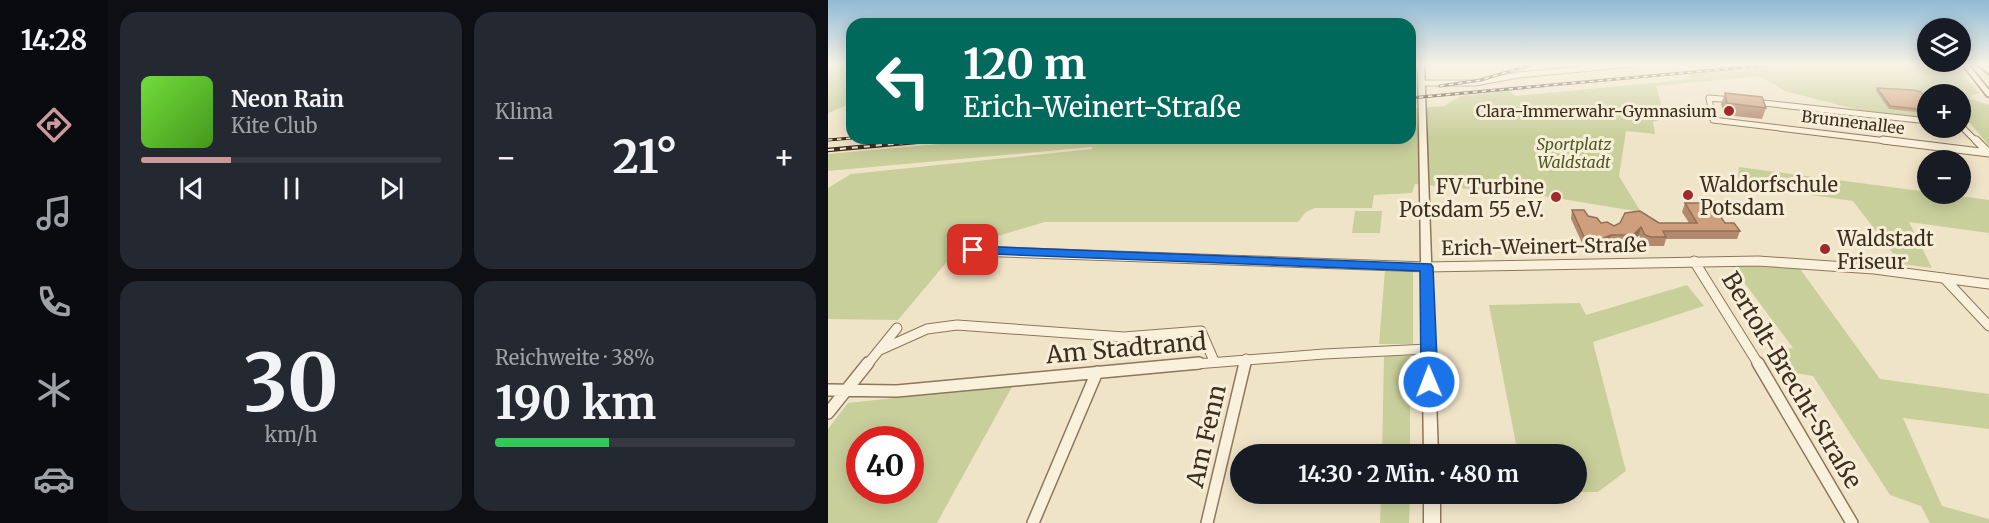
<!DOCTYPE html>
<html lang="de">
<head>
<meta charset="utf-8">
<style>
	:root { --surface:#171b24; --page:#242831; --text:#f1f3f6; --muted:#9ea1a6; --line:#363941; --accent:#cc999b }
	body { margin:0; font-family:Merriweather,serif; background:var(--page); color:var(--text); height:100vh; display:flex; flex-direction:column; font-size:22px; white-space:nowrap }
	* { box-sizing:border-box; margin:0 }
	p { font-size:20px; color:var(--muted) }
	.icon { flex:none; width:33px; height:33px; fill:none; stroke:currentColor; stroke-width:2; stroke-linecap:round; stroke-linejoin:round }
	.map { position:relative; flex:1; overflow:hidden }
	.drawer { display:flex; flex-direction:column; gap:12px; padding:12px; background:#0d0f14; width:720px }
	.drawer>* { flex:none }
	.hud { position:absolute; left:18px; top:18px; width:570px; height:126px; border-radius:18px; box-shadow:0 3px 15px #0003; background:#00695c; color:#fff; overflow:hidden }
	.buttons { position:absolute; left:1089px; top:18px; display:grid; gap:12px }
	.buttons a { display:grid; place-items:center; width:54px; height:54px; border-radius:50%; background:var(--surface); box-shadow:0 3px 15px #0003; font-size:30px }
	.speed { position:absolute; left:18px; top:426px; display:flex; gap:12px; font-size:30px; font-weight:700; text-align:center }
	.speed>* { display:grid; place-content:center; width:78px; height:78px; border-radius:50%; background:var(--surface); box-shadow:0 3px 15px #0003; line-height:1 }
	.speed .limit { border:9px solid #d22; background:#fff; color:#111 }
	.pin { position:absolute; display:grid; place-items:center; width:51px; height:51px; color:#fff; margin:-26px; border-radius:12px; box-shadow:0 3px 9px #0006 }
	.me { position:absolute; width:66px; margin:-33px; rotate:359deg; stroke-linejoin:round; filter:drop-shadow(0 0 4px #0008) }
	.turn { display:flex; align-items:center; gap:21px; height:126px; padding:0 18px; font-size:27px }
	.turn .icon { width:78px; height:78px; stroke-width:2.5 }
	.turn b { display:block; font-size:42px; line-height:51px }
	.big { font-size:45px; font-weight:700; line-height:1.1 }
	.drawer .tile { flex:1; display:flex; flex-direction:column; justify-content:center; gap:9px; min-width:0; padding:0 21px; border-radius:18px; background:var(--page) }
	.drawer .dial { align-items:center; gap:0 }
	.dial b { font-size:78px; line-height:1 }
	.song { display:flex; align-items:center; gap:18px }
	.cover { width:72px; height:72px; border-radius:9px; background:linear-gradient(135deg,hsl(100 70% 55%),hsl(100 70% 35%)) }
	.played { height:6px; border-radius:3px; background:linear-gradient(90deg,var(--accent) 30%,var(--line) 30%) }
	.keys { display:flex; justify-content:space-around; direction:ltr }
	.heat { display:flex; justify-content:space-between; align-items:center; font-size:33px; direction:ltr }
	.charge { height:9px; border-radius:4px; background:linear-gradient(90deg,#34c759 38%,var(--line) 0) }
	.drawer .tiles { flex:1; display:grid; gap:12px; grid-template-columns:repeat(2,1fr) }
	.trip { position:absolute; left:402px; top:444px; width:357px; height:60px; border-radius:30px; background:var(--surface); box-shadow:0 3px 15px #0003; font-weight:700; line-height:60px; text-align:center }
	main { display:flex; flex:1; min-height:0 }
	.dock { display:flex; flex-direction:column; width:108px; justify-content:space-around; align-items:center; background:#090b0e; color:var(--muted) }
	.dock .icon { width:42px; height:42px }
	.dock .selected { color:var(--accent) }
	.dock b { font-size:27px; color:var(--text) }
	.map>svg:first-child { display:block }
</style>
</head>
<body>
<main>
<nav class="dock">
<b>14:28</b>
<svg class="icon selected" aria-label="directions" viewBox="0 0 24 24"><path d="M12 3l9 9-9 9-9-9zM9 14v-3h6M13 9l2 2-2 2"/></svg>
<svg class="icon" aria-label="music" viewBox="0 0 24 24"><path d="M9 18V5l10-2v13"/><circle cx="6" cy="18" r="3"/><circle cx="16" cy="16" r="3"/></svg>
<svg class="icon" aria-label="phone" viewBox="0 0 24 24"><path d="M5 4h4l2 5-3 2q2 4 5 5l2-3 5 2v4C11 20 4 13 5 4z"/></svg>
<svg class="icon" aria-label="climate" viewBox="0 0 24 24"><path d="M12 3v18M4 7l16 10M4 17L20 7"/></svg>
<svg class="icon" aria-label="car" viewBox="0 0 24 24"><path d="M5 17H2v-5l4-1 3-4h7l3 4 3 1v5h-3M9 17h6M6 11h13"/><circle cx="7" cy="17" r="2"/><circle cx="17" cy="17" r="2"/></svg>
</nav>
<section class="drawer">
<div class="tiles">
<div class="tile">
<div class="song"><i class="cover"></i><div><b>Neon Rain</b><p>Kite Club</p></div></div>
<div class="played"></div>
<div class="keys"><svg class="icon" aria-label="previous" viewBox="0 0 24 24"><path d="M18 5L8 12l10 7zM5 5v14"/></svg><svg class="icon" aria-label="pause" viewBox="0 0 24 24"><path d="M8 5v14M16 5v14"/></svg><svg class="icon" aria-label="next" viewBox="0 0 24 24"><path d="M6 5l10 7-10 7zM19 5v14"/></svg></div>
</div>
<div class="tile"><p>Klima</p>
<div class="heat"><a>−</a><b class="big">21°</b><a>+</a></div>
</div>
<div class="tile dial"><b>30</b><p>km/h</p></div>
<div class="tile"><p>Reichweite · 38%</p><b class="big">190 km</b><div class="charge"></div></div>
</div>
</section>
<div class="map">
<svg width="1161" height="523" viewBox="0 0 1161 523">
	<rect width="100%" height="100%" fill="#f0e4c8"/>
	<path fill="#c9cf9b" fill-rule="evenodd" d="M0,64H24V103L0,113Z
		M975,64H1128L1132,71L1151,93L1142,96L1143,99L1161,105V146L1142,123L1133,122L1132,94H1100L1099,118L1038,112L957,91L931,76L828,86L837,118L825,122L827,134L798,131L791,176L813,212L654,186L652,190L587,184L584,193L546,195L544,208H487L478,212L470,222H217L146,243L122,258L70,320L0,319V188L23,174L264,149V147L0,171V154L178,138H582V101L590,100L587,108L616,106L633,96L682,91L688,96L864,79L859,74Z
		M911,167L1161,200V233L1081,222L1104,268L1073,264L1025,201L962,192L939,181L910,179Z
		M527,211H554L552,233H524Z
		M904,266H970L1052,379L1161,394V429L1075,418L1114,506L1161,519V523H1102L1093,506L1062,495L985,376L961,372L943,351L965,348Z
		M557,270L585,271V344H551Z
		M859,285L876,306L765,342L798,471L770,492H749L748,454H690L661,305L752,303L758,315Z
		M556,356H582V454H554Z
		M185,385L109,523H0V429L20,403ZM32,440H82V490H32Z
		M553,494H582L581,523H552Z"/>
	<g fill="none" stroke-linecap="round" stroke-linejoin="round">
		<defs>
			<path id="minor-far3" d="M594,83H647L690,75L804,64
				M905,100L881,98L885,120L1067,142
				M926,102L1100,121
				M1132,125L1149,142"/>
			<path id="minor-far2" d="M1055,140L1161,153
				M1148,140L1160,152"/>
			<path id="minor-far1" d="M163,252L139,263L131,259L145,251L598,267L930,261L1046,269L1161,284
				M866,261L931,365
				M1116,278L1161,326
				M52,350L99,329L129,325L296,337L373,331L386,361
				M39,365L69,328
				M355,365L496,354L600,349
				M417,365L418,359"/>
			<path id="minor" d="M930,363L1024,523
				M0,390L69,391L371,363
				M0,413L40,363
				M205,523L269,372
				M379,523L417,363"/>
			<path id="tertiary" d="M590,64H596L610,454H596Z
				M596,494H612V523H596Z"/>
			<path id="secondary" d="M1134,64H1140L1161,90V97L1159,96Z"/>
		</defs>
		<use href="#minor-far3" stroke="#8d765c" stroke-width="7"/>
		<use href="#minor-far2" stroke="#8d765c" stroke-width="9"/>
		<use href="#minor-far1" stroke="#8d765c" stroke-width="11"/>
		<use href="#minor" stroke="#8d765c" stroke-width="14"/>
		<use href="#tertiary" stroke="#8d765c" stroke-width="3"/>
		<use href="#secondary" stroke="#6f573f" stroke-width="3"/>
		<use href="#minor-far3" stroke="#faf1dc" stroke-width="5"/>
		<use href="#minor-far2" stroke="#faf1dc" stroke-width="7"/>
		<use href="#minor-far1" stroke="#faf1dc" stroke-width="9"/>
		<use href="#minor" stroke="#faf1dc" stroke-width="11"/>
		<use href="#tertiary" fill="#faf1dc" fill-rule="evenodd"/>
		<use href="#secondary" fill="#faf1dc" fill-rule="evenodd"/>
		<path stroke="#3d2e20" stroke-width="1.5" d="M1147,64L1161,75"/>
		<defs>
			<path id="rail-far1" d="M612,86L653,80L705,64
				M582,98L953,64
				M0,140L24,138
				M92,142L135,138"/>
			<path id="rail" d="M0,150L109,140"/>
		</defs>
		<use href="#rail-far1" stroke="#3d2e20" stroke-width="3"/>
		<use href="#rail" stroke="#3d2e20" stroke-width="4.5"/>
		<use href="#rail-far1" stroke="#f7eed8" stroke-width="1.5" stroke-dasharray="4.5" stroke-linecap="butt"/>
		<use href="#rail" stroke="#f7eed8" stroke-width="2" stroke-dasharray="6" stroke-linecap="butt"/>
	</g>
	<path fill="#b2896c" d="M1049,88L1100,98V113L1061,109L1048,91Z
		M897,93L938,108L934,119L896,115L893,104Z
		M857,203L897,223L912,231L909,239H838L836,246H821L815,244L811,235L803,243H781L769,248L755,245L743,219L744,210L760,216L773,223L786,226L831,223H861L854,212Z"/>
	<path fill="#916f58" d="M813,227L811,235L803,243L805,235Z
		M783,235L781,243L769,248L771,240Z"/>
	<path fill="#cf9f7d" stroke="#916f58" stroke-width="1.5" d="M1049,88L1085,90L1093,92L1097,97L1100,98V110L1062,106Z
		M897,93L934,97L938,108L899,103Z
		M857,203H883L897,223H906L912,231H835L838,237H823L817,235L813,227L805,235H783L771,240L756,237L744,210H756L760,216L769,218L773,223L779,222L786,226L792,223L797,213L812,211L831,223H869Z"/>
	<linearGradient id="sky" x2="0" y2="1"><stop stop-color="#8fbad6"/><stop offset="0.47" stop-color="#f8f3e6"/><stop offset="1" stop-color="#f8f3e6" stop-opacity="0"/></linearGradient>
	<rect width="1161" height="137" fill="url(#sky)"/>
	<path fill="#1a73e8" stroke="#114b97" stroke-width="1.5" d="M145,246L603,264L605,267L610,382L607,386L601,388L595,386L593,382L592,271L140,253L138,250L140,248Z"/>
	<g fill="#9e2a2b" stroke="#f7eed8" stroke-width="2">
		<circle cx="901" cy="111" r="6"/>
		<circle cx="860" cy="195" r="6"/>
		<circle cx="728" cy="197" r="6"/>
		<circle cx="997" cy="249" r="6"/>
	</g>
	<g text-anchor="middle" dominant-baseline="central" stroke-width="6" stroke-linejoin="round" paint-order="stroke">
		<g font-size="16" fill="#3d2e20" stroke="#f7eed8" text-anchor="end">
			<text x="889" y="111">Clara-Immerwahr-Gymnasium</text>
		</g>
		<g font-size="16" fill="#3d2e20" stroke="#f7eed8">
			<text transform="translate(1025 122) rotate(7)">Brunnenallee</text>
		</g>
		<g font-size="16" font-style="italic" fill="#4d5a26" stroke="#f7eed8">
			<text x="746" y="144">Sportplatz<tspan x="746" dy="18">Waldstadt</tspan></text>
		</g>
		<g font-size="20" fill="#3d2e20" stroke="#f7eed8" text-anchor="start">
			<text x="872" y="184">Waldorfschule<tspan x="872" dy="23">Potsdam</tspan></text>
			<text x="716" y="186" text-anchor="end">FV Turbine<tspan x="716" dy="23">Potsdam 55 e.V.</tspan></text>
			<text x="1009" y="238">Waldstadt<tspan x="1009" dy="23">Friseur</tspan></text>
		</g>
		<g font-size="20" fill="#3d2e20" stroke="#f7eed8">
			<text transform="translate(716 246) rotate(-1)">Erich-Weinert-Straße</text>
		</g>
		<g font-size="24" fill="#3d2e20" stroke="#f7eed8">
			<text transform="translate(298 348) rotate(-5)">Am Stadtrand</text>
			<text transform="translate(964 380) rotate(59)">Bertolt-Brecht-Straße</text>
			<text transform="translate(378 436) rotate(-77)">Am Fenn</text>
		</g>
	</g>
</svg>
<div class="buttons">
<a><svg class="icon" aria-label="layers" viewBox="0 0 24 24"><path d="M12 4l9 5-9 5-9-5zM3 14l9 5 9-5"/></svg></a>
<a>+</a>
<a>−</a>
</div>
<div class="speed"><div class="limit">40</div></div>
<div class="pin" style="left:145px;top:250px;background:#d93025"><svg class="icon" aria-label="arrive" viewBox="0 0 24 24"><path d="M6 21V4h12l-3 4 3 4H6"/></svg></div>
<svg class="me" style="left:601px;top:382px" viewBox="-20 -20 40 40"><circle r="17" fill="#1a73e8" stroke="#fff" stroke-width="3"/><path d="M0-11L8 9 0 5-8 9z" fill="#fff"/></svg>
<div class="trip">14:30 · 2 Min. · 480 m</div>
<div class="hud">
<div class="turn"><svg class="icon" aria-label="left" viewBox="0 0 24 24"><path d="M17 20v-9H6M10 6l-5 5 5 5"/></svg><div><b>120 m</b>Erich-Weinert-Straße</div></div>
</div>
</div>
</main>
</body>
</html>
